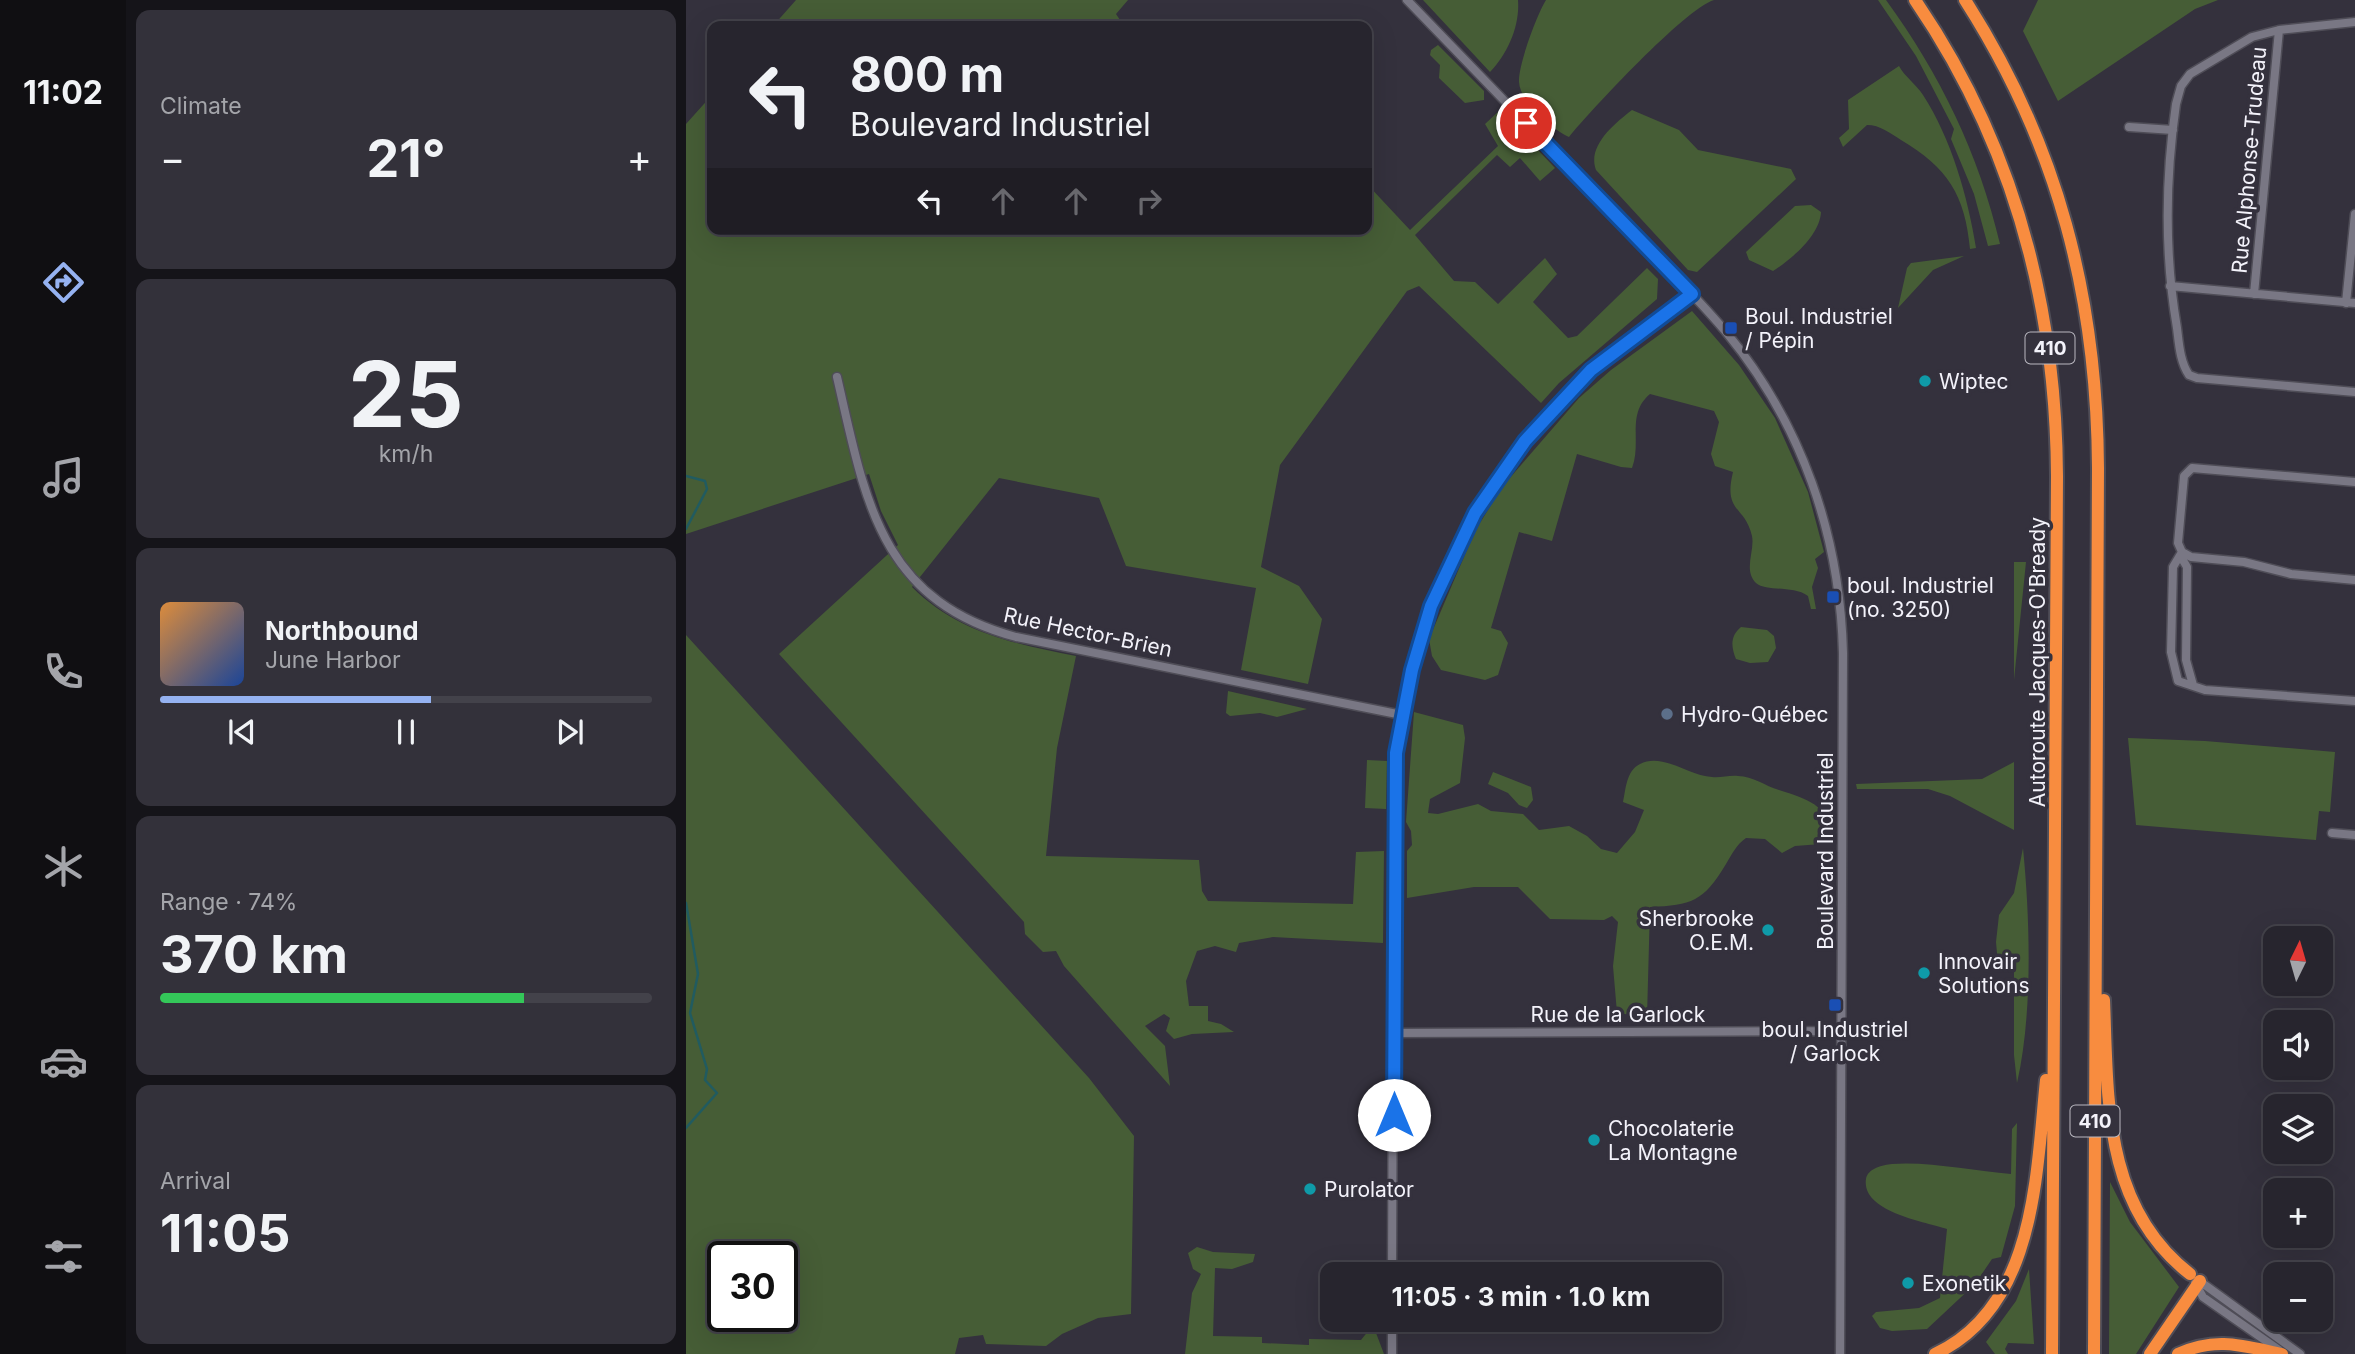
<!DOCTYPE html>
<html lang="en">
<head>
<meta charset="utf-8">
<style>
	:root { --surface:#27252e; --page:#33313a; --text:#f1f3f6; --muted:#a4a5aa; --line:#43424a; --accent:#95b2f1 }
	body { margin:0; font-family:Inter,sans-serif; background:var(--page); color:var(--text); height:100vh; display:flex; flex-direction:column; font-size:26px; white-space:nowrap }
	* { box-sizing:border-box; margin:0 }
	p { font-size:23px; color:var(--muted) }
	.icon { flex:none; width:38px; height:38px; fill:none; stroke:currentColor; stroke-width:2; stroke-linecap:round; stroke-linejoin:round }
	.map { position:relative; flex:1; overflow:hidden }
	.drawer { display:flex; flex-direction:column; gap:10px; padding:10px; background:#151419; width:560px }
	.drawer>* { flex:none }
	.hud { position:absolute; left:21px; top:21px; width:665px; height:214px; border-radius:14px; box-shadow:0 7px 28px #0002,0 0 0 2px var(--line); background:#27252e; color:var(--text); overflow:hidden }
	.needle { width:46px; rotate:5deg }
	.controls { position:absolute; left:1577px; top:926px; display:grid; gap:14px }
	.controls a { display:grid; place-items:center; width:70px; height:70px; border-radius:14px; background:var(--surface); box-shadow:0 7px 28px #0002,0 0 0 2px var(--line); font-size:35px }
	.speed { position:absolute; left:21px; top:1241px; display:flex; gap:14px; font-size:35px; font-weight:700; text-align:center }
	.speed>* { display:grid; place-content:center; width:91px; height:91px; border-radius:50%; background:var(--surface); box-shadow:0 7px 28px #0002,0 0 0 2px var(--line); line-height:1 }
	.speed .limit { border:4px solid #111; border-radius:10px; background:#fff; color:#111 }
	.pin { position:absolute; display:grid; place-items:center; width:60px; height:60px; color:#fff; margin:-30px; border:4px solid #fff; border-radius:50%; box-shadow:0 2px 7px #0007 }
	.me { position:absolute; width:77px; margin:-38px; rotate:0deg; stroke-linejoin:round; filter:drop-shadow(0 0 5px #0008) }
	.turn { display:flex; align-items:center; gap:24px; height:147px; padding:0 28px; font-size:32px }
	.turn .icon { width:91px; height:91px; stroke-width:2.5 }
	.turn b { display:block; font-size:49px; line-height:60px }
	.lanes { display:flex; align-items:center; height:66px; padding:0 28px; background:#0003; justify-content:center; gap:35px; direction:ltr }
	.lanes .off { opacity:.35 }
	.big { font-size:52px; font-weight:700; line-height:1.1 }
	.drawer .widget { flex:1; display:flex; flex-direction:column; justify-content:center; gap:10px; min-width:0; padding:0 24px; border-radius:14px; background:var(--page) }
	.drawer .dial { align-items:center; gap:0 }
	.dial b { font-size:91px; line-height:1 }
	.song { display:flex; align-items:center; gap:21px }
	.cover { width:84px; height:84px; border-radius:10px; background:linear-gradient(135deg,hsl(30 70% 55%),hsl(220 70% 35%)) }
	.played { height:7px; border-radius:4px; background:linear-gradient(90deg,var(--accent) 55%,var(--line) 55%) }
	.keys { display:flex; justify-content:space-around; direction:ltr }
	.heat { display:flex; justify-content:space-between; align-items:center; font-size:38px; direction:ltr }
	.charge { height:10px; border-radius:5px; background:linear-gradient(90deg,#34c759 74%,var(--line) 0) }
	.trip { position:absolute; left:634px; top:1262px; width:402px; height:70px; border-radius:14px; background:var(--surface); box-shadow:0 7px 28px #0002,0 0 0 2px var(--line); font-weight:700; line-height:70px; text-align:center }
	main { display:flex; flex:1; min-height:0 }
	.menu { display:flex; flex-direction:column; width:126px; justify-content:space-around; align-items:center; background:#100f12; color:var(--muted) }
	.menu .icon { width:49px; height:49px }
	.menu .active { color:var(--accent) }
	.menu b { font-size:32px; color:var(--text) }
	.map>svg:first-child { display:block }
</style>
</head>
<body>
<main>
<nav class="menu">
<b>11:02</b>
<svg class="icon active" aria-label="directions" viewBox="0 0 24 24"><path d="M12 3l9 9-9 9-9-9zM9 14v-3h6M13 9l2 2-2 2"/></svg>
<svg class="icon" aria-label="music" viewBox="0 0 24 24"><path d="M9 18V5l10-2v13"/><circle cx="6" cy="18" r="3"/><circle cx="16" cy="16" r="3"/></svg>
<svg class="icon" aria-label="phone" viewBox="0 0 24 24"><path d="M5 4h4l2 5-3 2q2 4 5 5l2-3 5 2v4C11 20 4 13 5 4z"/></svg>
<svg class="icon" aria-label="climate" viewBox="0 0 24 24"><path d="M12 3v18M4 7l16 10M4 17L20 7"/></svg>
<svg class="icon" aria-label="car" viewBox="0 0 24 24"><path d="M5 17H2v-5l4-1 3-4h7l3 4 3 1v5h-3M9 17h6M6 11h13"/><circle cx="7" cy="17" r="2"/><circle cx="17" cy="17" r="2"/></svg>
<svg class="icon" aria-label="filters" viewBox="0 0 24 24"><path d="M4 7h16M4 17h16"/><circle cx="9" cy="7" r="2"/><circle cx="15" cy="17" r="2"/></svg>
</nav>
<section class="drawer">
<div class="widget"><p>Climate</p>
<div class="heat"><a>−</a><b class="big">21°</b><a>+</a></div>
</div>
<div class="widget dial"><b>25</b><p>km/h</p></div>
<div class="widget">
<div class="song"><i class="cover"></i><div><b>Northbound</b><p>June Harbor</p></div></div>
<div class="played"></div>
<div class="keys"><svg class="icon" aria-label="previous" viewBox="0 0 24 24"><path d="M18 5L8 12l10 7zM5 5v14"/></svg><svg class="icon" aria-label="pause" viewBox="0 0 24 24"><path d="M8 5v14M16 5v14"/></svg><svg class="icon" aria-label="next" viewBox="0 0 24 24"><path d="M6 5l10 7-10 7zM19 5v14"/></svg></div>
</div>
<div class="widget"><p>Range · 74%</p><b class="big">370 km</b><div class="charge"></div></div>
<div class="widget"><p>Arrival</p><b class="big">11:05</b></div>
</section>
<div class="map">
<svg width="1669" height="1354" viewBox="0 0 1669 1354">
	<rect width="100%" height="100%" fill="#34313d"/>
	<path fill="#465d36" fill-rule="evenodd" d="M110,0H442L430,14L438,26H87Z
		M737,0H832C834,26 822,53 804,72Z
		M860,0H1028C999,9 906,109 883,137C866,129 834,102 833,82C832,66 851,14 860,0Z
		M1192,0H1200C1254,74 1293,154 1314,244L1302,246L1288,194L1265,139L1268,129L1230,56Z
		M1352,0H1532L1509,9L1372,101L1337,31Z
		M752,45L798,91V100L779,103L753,78L754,65L744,55L745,50Z
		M1213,66C1219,77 1230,84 1237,95C1265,138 1282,197 1290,248L1284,249C1279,195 1262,168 1215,140C1204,133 1194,125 1181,125L1157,147L1153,138L1163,129L1162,100Z
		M26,95V229H681V184L724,230L812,146L799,124L814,110L869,168L854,181L834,158L824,167L811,155L729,235L768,281L789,282L812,304L859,258L871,274L847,302L882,338L891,336L961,268L972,279L971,299L873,383L855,403L733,286L721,291L594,465L575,567L613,586L636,619L622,684L555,670L570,588L440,566L413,498L313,478L226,587C272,633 329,644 390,656L371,748L360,856L513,860L516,891L522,901L667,904L670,852L698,851L697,943L587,937L553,943L550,952L529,946L511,951L500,981L503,1006H522V1021L535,1024L548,1032L506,1034L488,1039L480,1031L484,1018L478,1014L459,1026L479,1046L484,1086L378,966L370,951L357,952L339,934L338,922L93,654L212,545L195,511L183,474L0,534V124Z
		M946,110L993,130L1012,150L1105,169L1110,179L1011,272L1002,270L910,170C901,146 928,124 946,110Z
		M1125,205L1135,212C1134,235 1106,259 1087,271L1063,260L1060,252L1109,206Z
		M1278,256L1247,270L1212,308L1221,268L1225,263Z
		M1006,311L1053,365L1089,418L1122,492L1138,552L1129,559L1132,568L1126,587L1130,609H1125L1122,596C1107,585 1080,592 1070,583C1057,570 1069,551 1066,536C1059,505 1037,513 1047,472L1029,466L1025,454L1033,422L1028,411L964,394C940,414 956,442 946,468L935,467L891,454L866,541L833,532L805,628L815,631L822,643L812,675L799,680L755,670L746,656L743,639L789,531L816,487L893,398L925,370Z
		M1328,562H1340L1328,680Z
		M1055,627L1081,630L1088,636L1090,648L1082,662L1064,663L1050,659C1045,647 1044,636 1055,627Z
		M0,635L403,1078L448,1136L445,1314L412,1318L376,1334L360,1346L300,1344L297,1335L273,1338L269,1354H0ZM37,1256H96V1316H37Z
		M542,691L621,709L591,717L574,713L544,716L540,713Z
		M728,712L777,725L779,738L774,783L744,799L742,813L752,814L792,804L805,811L837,814L853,830L883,826L901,836L915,849L931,853L949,832L958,810L937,802C940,789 940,771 954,764C976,752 1003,776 1026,777C1034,778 1044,775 1052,776C1067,776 1079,786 1093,790C1118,798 1157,809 1135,844L1109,846L1096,853L1079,839L1060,838C1050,845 1046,854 1040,864C1017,902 1006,905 964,907L961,1017L931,1013L927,966L932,922L926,916L918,920L864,919L832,887H788L721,898V851L726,845L725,831L720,822Z
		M1442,738L1519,741L1649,752L1644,812L1633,811L1630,840L1450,825Z
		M681,760L701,761L700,809L679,808Z
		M1328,762V830L1264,796L1242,789H1171L1170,784L1296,779Z
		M807,772L845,787L847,800L841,808L833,805L822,793L802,784Z
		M1337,848C1344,919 1347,1013 1331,1083L1328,1055V964L1324,960L1312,965L1310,942L1313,915L1328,893Z
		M1331,1123L1329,1206L1315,1257L1306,1259L1289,1284L1241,1329L1206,1331L1194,1328L1186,1316L1190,1312L1233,1308L1254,1298L1261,1229C1240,1222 1175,1212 1180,1179C1182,1168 1197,1165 1206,1164C1241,1161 1289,1171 1325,1174L1326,1129Z
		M1424,1182L1444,1222L1493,1287L1450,1354H1423Z
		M511,1247L527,1252L569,1254L567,1262L546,1269L529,1268L527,1336L576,1337V1343L623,1345V1339L675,1340L687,1325L698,1354H499L506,1293L515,1274L507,1269L502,1253Z
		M1343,1269L1348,1344L1322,1343L1319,1349L1322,1354H1309L1300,1342L1330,1301Z"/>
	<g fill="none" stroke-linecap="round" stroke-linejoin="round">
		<path stroke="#215b60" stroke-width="2.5" d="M0,476L19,481L21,489L0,529
			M0,903L12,974L4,1013L21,1069L19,1080L31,1093L0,1128"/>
		<defs>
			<path id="minor" d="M721,0C788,70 856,139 923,209C962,250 1004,289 1040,332C1116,424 1154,535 1157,653L1154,1354
				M1669,22L1593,30L1566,37L1504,74L1495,86L1490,104C1479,180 1478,252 1491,328C1493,344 1494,362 1503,375L1511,378L1669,392
				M1443,127L1487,130
				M1484,286L1669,303
				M1568,294L1593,30
				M1660,303L1669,214
				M151,377C179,497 192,600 330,637L716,715
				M1496,552L1487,567L1485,652L1492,681L1519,690L1669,701
				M1496,552L1492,543L1498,476L1506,468L1669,482
				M1496,552L1505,557L1558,562L1605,574L1669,580
				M1495,557L1501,567L1500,660L1507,685
				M1646,833L1669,835
				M708,1033L1156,1031
				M706,1274L708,790C716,639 779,492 888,386C924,351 967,325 1006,294
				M1512,1280L1614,1354
				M1509,1283L1517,1297L1593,1350
				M706,1354V1320"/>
			<path id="highway" d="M1229,0C1327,143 1370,304 1371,476L1366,1354
				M1279,0C1372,145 1411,297 1412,468L1408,1354
				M1418,1000C1422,1099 1417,1207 1504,1274
				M1249,1354C1350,1307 1350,1175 1360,1080
				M1464,1354L1514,1281
				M1492,1354C1530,1336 1558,1346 1596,1354"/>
		</defs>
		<use href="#minor" stroke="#4f4d57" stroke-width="11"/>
		<use href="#highway" stroke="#4f4d57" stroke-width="16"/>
		<use href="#minor" stroke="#797784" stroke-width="8"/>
		<use href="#highway" stroke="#f88c3f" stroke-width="12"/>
	</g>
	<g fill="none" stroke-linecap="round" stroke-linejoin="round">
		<defs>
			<path id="route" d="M708,1115L710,753L726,670L745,606L789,513L839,441L905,370L1006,294L840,123"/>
		</defs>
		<use href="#route" stroke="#114b97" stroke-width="18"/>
		<use href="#route" stroke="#1a73e8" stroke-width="12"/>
	</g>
	<g fill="#1a4fb4" stroke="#34313d" stroke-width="2.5">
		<rect x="1038" y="321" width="14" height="14" rx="3.5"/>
		<rect x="1140" y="590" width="14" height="14" rx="3.5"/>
		<rect x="1142" y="998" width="14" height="14" rx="3.5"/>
	</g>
	<g fill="#0f9aa8" stroke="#34313d" stroke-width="2.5">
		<circle cx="1239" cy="381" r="7"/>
		<circle cx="1082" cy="930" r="7"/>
		<circle cx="1238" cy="973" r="7"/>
		<circle cx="908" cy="1140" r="7"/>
		<circle cx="624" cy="1189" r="7"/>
		<circle cx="1222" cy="1283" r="7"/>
	</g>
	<circle fill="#5c6f8a" stroke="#34313d" stroke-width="2.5" cx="981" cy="714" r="7"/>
	<g text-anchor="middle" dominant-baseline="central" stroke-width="7" stroke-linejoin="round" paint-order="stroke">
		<g fill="#34313d" stroke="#bab8c1" stroke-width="2">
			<rect x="1339.5" y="332.5" width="49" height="31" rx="5"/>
			<rect x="1384.5" y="1105.5" width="49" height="31" rx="5"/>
		</g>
		<g font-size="19" font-weight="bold" fill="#f3f2fa">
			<text x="1364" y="348">410</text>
			<text x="1409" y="1121">410</text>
		</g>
		<g font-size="21" fill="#f3f2fa" stroke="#34313d">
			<text transform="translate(1563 160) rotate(-85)">Rue Alphonse-Trudeau</text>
			<text transform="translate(402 632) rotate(12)">Rue Hector-Brien</text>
			<text transform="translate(1351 662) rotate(-90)">Autoroute Jacques-O'Bready</text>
			<text transform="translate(1139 851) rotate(-90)">Boulevard Industriel</text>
			<text x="932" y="1014">Rue de la Garlock</text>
		</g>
		<g font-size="21" fill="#f3f2fa" stroke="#34313d" text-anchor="start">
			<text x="1059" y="316">Boul. Industriel<tspan x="1059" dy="24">/ Pépin</tspan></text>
			<text x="1253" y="381">Wiptec</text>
			<text x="1161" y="585">boul. Industriel<tspan x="1161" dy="24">(no. 3250)</tspan></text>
			<text x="995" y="714">Hydro-Québec</text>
			<text x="1068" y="918" text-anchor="end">Sherbrooke<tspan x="1068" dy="24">O.E.M.</tspan></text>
			<text x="1252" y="961">Innovair<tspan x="1252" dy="24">Solutions</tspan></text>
			<text x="1149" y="1029" text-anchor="middle">boul. Industriel<tspan x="1149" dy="24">/ Garlock</tspan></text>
			<text x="922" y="1128">Chocolaterie<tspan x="922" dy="24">La Montagne</tspan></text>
			<text x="638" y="1189">Purolator</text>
			<text x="1236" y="1283">Exonetik</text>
		</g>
	</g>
</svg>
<div class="controls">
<a><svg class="needle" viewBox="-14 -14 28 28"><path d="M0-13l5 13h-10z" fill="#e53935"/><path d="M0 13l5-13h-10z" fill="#a4a5aa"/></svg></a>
<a><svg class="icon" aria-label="sound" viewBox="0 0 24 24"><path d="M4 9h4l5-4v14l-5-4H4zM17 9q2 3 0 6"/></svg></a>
<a><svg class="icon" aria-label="layers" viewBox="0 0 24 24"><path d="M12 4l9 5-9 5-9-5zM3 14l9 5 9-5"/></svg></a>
<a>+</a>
<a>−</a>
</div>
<div class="speed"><div class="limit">30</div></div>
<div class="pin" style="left:840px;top:123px;background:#d93025"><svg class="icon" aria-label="arrive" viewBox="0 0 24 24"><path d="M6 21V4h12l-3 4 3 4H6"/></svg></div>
<svg class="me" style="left:708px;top:1115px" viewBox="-20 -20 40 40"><circle r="19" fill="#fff"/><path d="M0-13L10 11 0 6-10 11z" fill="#1a73e8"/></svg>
<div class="trip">11:05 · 3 min · 1.0 km</div>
<div class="hud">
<div class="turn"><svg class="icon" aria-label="left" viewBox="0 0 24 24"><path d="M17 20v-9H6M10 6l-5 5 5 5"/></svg><div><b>800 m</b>Boulevard Industriel</div></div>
<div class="lanes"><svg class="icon" aria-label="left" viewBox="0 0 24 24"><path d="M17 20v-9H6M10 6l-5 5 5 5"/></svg><svg class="icon off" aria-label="ahead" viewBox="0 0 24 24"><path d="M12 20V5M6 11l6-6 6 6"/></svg><svg class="icon off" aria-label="ahead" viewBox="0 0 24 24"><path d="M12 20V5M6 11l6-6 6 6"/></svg><svg class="icon off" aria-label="right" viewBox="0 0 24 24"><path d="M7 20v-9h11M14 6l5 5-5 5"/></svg></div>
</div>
</div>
</main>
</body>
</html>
